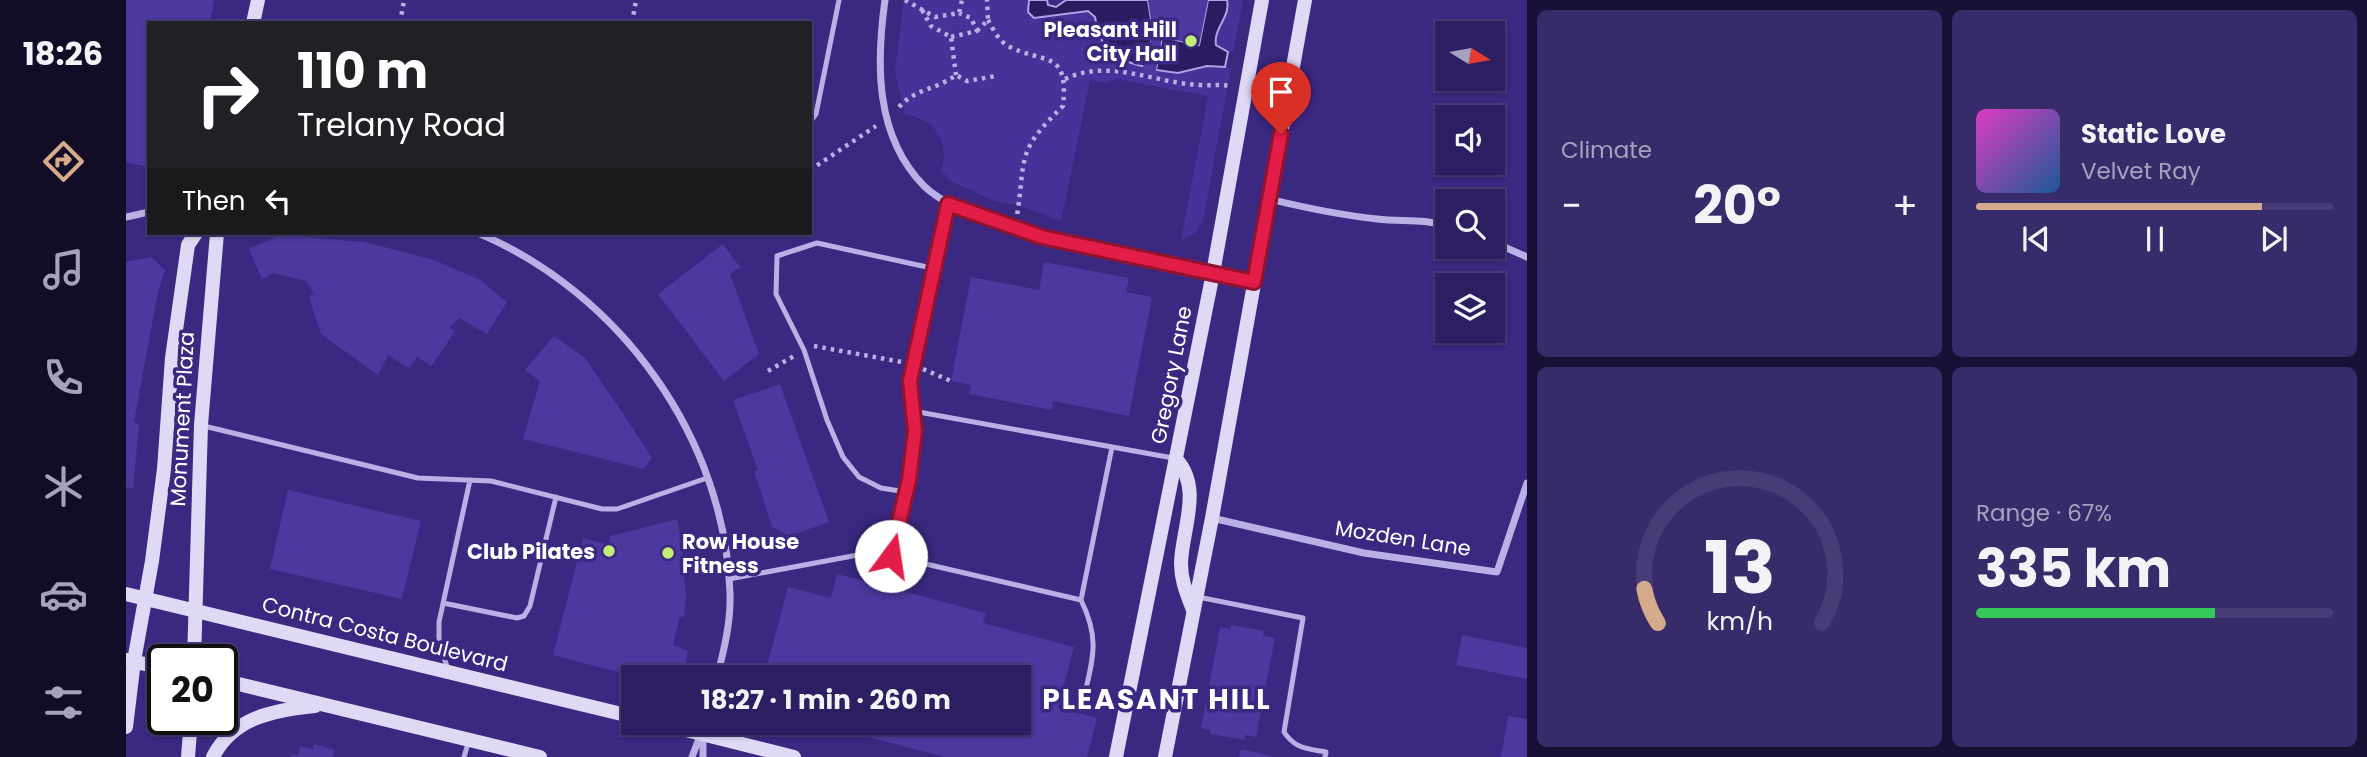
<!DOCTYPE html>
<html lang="en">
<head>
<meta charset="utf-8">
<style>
	:root { --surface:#2c1e61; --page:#382b6a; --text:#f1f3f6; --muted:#a6a2bd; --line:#483c76; --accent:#d6ab8b }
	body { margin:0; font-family:Poppins,sans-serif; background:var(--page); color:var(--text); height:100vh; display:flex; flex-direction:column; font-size:26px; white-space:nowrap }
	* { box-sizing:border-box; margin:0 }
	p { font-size:23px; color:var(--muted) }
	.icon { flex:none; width:38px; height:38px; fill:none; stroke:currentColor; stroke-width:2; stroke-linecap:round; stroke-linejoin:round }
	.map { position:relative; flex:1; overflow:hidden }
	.side { display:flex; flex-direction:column; gap:10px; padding:10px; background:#181035; width:840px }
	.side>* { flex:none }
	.banner { position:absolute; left:21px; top:21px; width:665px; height:214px; border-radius:0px; box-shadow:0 2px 5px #0004,0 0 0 2px var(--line); background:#202124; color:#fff; overflow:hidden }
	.needle { width:46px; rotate:101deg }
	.fabs { position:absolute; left:1309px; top:21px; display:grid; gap:14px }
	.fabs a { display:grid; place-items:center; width:70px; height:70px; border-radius:0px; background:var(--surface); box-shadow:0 2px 5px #0004,0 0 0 2px var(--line); font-size:35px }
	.speed { position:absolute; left:21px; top:644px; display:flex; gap:14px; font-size:35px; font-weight:700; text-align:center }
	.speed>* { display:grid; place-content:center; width:91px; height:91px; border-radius:50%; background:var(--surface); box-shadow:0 2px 5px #0004,0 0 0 2px var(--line); line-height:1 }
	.speed .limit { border:4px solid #111; border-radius:10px; background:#fff; color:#111 }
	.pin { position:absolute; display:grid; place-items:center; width:60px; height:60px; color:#fff; margin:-72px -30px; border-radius:50% 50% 50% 0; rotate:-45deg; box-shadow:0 0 7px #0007 }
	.pin .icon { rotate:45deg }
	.me { position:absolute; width:77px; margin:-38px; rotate:14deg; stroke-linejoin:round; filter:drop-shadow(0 0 5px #0008) }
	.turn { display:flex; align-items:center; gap:24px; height:147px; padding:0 35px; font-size:32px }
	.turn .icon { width:91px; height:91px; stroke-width:2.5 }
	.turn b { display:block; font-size:49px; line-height:60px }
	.then { display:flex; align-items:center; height:66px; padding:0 35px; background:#0003; gap:14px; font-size:26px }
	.big { font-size:52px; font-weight:700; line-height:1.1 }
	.side .card { flex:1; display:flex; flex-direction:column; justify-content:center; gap:10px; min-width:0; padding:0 24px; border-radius:10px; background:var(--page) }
	.side .dial { align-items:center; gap:0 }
	.dial svg { height:182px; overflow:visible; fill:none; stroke:var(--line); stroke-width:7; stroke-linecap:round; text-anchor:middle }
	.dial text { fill:var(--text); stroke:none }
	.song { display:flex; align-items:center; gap:21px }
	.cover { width:84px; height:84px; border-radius:10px; background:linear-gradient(135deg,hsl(310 70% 55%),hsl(210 70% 35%)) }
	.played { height:7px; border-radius:4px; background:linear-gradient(90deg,var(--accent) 80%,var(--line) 80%) }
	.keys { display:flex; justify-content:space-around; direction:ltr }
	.heat { display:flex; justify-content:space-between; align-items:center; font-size:38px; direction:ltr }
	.charge { height:10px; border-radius:5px; background:linear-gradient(90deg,#34c759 67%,var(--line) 0) }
	.side .tiles { flex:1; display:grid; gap:10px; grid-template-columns:repeat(2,1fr) }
	.trip { position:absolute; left:495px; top:665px; width:410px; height:70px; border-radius:0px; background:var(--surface); box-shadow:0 2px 5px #0004,0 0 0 2px var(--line); font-weight:700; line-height:70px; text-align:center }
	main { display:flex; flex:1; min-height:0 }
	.dock { display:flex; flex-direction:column; width:126px; justify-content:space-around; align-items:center; background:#120c27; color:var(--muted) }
	.dock .icon { width:49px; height:49px }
	.dock .selected { color:var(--accent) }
	.dock b { font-size:32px; color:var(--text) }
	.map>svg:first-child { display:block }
</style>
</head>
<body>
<main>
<nav class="dock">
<b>18:26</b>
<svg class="icon selected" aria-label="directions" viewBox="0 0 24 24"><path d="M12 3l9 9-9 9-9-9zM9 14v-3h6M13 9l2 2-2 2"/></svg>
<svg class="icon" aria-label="music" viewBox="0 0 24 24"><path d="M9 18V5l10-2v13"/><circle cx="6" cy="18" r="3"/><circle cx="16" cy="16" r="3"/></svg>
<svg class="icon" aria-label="phone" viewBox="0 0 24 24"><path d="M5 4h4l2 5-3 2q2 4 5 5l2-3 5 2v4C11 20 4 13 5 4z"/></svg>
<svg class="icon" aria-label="climate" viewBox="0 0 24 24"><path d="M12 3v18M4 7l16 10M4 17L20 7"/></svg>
<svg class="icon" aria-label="car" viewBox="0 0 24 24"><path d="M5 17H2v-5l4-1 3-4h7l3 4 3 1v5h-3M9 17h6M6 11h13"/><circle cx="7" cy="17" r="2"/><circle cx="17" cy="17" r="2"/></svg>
<svg class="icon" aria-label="filters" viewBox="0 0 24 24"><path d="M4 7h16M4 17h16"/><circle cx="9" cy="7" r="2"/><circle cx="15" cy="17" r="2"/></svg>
</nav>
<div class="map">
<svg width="1401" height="757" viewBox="0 0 1401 757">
	<rect width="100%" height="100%" fill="#3a2881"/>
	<path fill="#463298" d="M778,0H903L901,3L922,18C939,16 953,5 969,17C974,50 988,60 1020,67L1016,75L1033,78L1030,70L1052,73L1088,65L1105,68L1077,221L1069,233L1055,241L1082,96L990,79L980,83L964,80L935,221L892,205L868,201L827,182L815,171C825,143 808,117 779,115L769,72Z
		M1101,0H1117L1107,52L1094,49L1089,38L1101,14Z"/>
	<path fill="#2b1c62" stroke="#b0a4e6" stroke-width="2" d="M903,0H921L922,5L930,7L940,0H1022L1027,33L1020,67C988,60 974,50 969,17L962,11L908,18L902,12Z
		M1082,0H1101C1105,17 1087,28 1090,45L1102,52L1099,67L1081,66L1052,73L1030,70L1036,37L1073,45Z"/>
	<path fill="#4c389e" d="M0,0H88L84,23H23V167L0,162Z
		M1022,0H1082L1073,45L1036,37L1030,70L1033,78L1015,74L1027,33Z
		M154,235L239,242L308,260L354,280L381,302L361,334L333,318L323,328L329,331L306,366L291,357L283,368L262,355L252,375L195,334L183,297L188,294L180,281L147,273L136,279L123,249Z
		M597,244L614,267L604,274L633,354L598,381L532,294Z
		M25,257L39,270L32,292L8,422L13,424L7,489L0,487V262Z
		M918,262L1003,278L1000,292L1026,297L1003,416L927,401L926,410L843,394L845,385L825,381L845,277L913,290Z
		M428,336L459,358L494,409L526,458L518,469L397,439L414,381L399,370Z
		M654,384L703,522L663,536L646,527L628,471L632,470L607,400Z
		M162,490L295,521L276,599L144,569Z
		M551,519L556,545L560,599L558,618L554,616L547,645L562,651L556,677H510L427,655L457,538L483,545L484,536Z
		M711,574L860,613L857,623L948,647L932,708L971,718L961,757H819L692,724L892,723V677H638L662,587L705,598Z
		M1105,625L1138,631L1137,636L1149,638L1130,737L1119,735V740L1084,734V730L1075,728L1094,627L1104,629Z
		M1336,635L1401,648V679L1330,665Z
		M1382,716L1401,719V757H1375Z
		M188,744L209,750L207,757H164L165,754L172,756L174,746L187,749Z
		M1115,749L1146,756V757H1113Z"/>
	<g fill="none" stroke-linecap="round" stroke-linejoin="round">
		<path stroke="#bab0e6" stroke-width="4.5" stroke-dasharray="3.5 5" stroke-linecap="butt" d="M779,0L809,17L833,13L836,0
			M796,10L805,26L825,37L830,75
			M862,20C867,29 873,41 882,46C918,65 943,48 937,106C890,152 900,155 891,216
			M274,23L278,0
			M506,23L510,0
			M851,31L862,20L861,0
			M825,37L851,31L845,18L833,13
			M939,79C984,58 1027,83 1074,85C1085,86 1094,84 1106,86
			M773,107C790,88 810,90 830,75L841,81L870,76
			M684,170L750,126
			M688,346L776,362
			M797,369L825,381
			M642,371L668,356"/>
		<path stroke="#bab0e6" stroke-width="5" d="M684,122L690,114L713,0
			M787,411L1047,458
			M78,426L292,478L365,481L476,509H491L581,478
			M780,492L755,488L733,477L717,457L701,420L678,350L650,294L651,256L691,243L810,269
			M765,556L784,480L789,431L784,381L822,204
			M603,579L748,552L955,600C973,637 968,655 959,693
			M1072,597L1177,618L1158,732C1169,749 1182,749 1200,752L1199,757
			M955,600L986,447
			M317,603L391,618L398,616L404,606L430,497
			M322,669L313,644V622L344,480
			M338,757L343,740"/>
		<path stroke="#bab0e6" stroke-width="7" d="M759,0C750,64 749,136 798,186C850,237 1051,265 1128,282
			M1143,199C1180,208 1214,215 1251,219C1276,222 1297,218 1321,226
			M0,217L23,212
			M352,233C494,293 599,438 604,593C605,622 598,650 591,677
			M1367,242L1401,257
			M1086,518L1238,553L1371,572L1401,483
			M577,738V757
			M566,757L579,723"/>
		<path stroke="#dfd9f6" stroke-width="14" d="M127,23L132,0
			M1050,459C1077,488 1056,529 1055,563C1055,581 1061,594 1067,610
			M0,594L508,717
			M1,660L37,668
			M68,660L75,425L91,233
			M96,680L414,757
			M532,723L668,757
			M0,727L8,661L26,561L38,469L46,358L62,245L70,233
			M62,757L65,719
			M87,757C107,717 149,710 189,706
			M990,757L1087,273L1136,0
			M1039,757L1086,518L1179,0"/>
	</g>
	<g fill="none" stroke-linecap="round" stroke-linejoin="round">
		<defs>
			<path id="route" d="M765,556L783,480L789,431L784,381L822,204L916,237L1128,282L1155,134"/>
		</defs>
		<use href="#route" stroke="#92132f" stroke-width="18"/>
		<use href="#route" stroke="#e11d48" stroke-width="12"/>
	</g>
	<g fill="#c3ee76" stroke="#3a2881" stroke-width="2.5">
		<circle cx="1065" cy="41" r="7"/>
		<circle cx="483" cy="551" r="7"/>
		<circle cx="542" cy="553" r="7"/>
	</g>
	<g text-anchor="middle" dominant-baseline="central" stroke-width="7" stroke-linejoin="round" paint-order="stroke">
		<g font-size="21" font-weight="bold" fill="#fff" stroke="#3a2881" text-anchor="end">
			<text x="1051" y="29">Pleasant Hill<tspan x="1051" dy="24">City Hall</tspan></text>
			<text x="556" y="541" text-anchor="start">Row House<tspan x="556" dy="24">Fitness</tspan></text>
			<text x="469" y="551">Club Pilates</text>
		</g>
		<g font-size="21" fill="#fff" stroke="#3a2881">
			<text transform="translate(1045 375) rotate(-79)">Gregory Lane</text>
			<text transform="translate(56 419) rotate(-87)">Monument Plaza</text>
			<text transform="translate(1277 538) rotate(9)">Mozden Lane</text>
			<text transform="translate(259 634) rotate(14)">Contra Costa Boulevard</text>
		</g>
		<g font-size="28" font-weight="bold" letter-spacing="2" fill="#fff" stroke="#3a2881">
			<text x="1031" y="699">PLEASANT HILL</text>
		</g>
	</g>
</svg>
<div class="fabs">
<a><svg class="needle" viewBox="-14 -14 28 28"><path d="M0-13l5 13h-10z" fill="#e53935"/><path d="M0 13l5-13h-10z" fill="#a6a2bd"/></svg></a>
<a><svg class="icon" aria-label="sound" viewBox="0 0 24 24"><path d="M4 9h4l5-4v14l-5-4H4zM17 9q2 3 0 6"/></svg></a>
<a><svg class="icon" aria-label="search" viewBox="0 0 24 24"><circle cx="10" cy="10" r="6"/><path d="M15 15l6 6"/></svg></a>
<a><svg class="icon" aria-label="layers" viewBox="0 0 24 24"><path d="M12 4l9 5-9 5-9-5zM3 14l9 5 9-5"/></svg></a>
</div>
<div class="speed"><div class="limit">20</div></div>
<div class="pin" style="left:1155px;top:134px;background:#d93025"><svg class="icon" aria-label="arrive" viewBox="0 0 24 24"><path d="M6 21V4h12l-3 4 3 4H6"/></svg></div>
<svg class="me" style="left:765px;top:556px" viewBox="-20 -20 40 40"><circle r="19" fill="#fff"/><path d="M0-13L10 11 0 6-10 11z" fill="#e11d48"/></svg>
<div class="trip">18:27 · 1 min · 260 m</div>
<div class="banner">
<div class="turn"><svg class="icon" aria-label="right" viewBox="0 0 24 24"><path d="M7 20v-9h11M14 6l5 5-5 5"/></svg><div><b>110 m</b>Trelany Road</div></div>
<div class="then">Then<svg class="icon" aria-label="left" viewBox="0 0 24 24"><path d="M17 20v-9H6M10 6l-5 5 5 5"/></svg></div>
</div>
</div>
<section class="side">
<div class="tiles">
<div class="card"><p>Climate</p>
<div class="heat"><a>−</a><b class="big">20°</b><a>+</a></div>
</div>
<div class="card">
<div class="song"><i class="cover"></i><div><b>Static Love</b><p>Velvet Ray</p></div></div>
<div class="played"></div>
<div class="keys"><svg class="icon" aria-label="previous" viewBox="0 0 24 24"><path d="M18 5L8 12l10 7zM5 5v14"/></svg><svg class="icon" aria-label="pause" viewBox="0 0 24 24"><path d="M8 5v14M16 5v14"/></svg><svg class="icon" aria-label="next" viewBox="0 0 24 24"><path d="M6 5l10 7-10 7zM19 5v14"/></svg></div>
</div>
<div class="card dial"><svg viewBox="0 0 100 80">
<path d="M14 69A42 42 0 1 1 86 69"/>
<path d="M14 69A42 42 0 0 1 8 54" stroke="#d6ab8b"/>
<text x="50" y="56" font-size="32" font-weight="700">13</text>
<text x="50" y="72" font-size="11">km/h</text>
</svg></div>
<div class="card"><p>Range · 67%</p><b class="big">335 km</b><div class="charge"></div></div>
</div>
</section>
</main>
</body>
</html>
